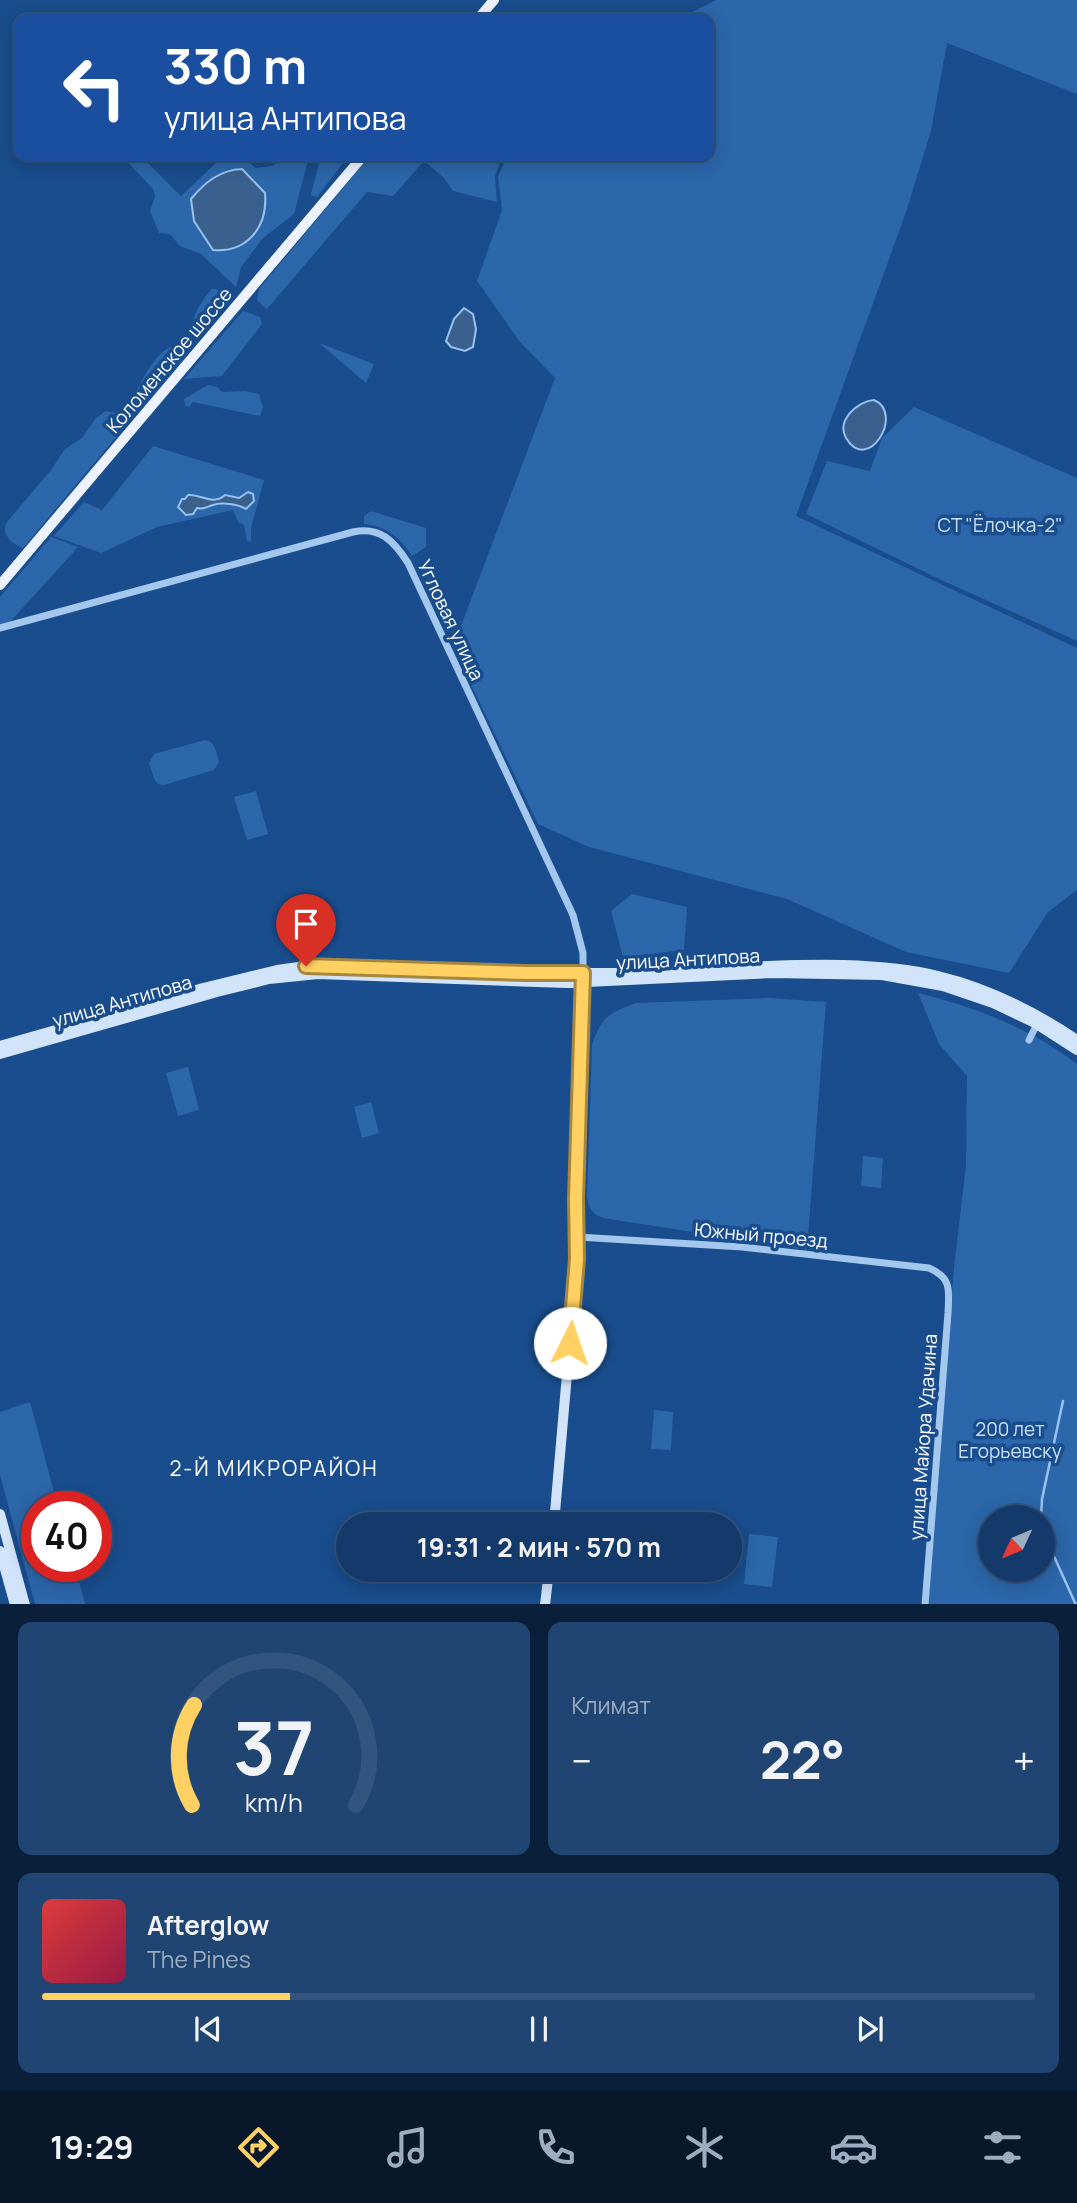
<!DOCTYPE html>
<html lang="ru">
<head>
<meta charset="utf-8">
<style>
	:root { --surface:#133a6a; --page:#204572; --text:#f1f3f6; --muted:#9dadc1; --line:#32547e; --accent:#ffd062 }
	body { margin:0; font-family:Manrope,sans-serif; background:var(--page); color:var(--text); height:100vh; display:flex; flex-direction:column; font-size:26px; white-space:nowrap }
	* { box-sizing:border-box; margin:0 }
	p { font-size:23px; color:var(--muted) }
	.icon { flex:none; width:38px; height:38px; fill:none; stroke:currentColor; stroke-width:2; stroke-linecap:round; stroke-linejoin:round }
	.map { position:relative; height:1604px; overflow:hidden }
	.details { display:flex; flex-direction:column; gap:18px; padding:18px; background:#0a203a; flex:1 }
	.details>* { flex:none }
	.banner { position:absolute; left:14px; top:14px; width:700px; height:147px; border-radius:14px; box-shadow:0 4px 18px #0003,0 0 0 2px var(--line); background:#1a4fa0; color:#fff; overflow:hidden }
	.needle { width:46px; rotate:226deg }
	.controls { position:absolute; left:978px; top:1505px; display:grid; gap:14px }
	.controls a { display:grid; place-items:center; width:77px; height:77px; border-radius:50%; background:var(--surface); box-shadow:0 4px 18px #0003,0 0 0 2px var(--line); font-size:35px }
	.speed { position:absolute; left:21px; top:1491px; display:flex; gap:14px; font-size:35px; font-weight:700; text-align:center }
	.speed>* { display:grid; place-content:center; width:91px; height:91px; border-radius:50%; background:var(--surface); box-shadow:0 4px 18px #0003,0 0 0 2px var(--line); line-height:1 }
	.speed .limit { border:10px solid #d22; background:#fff; color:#111 }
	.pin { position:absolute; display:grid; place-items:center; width:60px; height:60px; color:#fff; margin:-72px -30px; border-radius:50% 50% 50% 0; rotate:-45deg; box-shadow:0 0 7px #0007 }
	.pin .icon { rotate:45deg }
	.me { position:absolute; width:77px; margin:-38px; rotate:4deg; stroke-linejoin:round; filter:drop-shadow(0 0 5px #0008) }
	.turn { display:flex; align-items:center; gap:24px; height:147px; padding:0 35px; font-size:32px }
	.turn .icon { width:91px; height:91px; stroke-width:2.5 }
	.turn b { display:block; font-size:49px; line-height:60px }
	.big { font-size:52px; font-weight:700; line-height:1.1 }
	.details .card { flex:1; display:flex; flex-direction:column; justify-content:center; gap:10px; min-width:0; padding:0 24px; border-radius:14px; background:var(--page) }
	.details .dial { align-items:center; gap:0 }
	.dial svg { height:182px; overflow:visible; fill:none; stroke:var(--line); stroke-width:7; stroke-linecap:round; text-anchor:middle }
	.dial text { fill:var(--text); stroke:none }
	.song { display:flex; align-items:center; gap:21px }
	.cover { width:84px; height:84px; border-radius:10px; background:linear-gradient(135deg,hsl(0 70% 55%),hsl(340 70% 35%)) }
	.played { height:7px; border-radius:4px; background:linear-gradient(90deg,var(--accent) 25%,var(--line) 25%) }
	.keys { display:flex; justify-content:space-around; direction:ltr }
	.heat { display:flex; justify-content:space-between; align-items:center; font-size:38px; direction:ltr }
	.details .tiles { flex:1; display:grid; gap:18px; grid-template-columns:1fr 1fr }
	.card:last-child { grid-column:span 2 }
	.trip { position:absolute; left:336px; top:1512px; width:406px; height:70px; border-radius:35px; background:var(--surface); box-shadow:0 4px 18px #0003,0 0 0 2px var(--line); font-weight:700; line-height:70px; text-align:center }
	.menu { display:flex; height:112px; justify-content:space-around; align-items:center; background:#08172a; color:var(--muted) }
	.menu .icon { width:49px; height:49px }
	.menu .on { color:var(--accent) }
	.menu b { font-size:32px; color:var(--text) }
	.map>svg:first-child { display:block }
</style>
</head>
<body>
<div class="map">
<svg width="1077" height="1605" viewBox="0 0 1077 1605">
	<rect width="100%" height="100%" fill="#194d8d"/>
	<path fill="#2c67ab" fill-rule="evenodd" d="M716,0H1077V94L947,43L931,131L905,215L796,516L1077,648V890L1048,912L1009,973L906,952L787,899L589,847L538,824L453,647L555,378L520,342L477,281L502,210L498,177L507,156H709V19H679Z
		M122,156H141L181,196L217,162H228L243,158L256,168L272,166L290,156H309L294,214L263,238L241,267L236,287L201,254L180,246L170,234L159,233L150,211L155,196L153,189ZM215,176L265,202C264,230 241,257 211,249C203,232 191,220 191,199Z
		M321,156H337L343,163L317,197L312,196L311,194Z
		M370,156H502L495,176L497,202L453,191L443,177L424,161L393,196L367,192L267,309L257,301L259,289Z
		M212,289H216L223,295L225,306L197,337L193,336C190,317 200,303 212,289Z
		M243,311L260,317L262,324L222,376L184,379Z
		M182,339L189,343V346L181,351L186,357L140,410L132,412C128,399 153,358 164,351C169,347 176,344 182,339Z
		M319,343L374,364L366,383Z
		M208,385L217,387L222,392L245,391L259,394L263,407L260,416L193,402L189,407L185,405L184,399Z
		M914,407L1077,478V641L939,579L806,514L827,461L870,471L882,438Z
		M106,411L115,413L123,420L122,430L23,548C12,545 0,533 7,522L51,470L65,449L82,438L96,418Z
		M153,446L264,480L251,528V542L247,541L244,525L238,522L233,510L157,527L101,553L54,536L84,502L102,510Z
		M371,511L426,528V547L412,556C400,538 387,526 364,524V516Z
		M51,537L78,547L10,622L0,625V597Z
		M205,740C216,742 216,752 219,762L214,770L164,785L158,784L154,779L149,763L154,754Z
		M256,791L268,834L247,840L234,797Z
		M632,894L687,907L684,950L623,957L611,911Z
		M918,993C975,1007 1030,1028 1077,1064V1604H928L954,1268L966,1165L967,1076L939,1044ZM990,1517H1043V1570H990Z
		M769,998L826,1002L807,1250L603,1218C591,1213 589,1208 587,1196L592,1045C602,1016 607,1014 636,1003Z
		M188,1067L199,1110L178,1116L166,1073Z
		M371,1102L379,1133L362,1138L354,1107Z
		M863,1156L883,1158L881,1188L861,1186Z
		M30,1402L58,1507H37V1566H75L85,1604H35L0,1475V1412Z
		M654,1410L673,1412L671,1450L651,1449Z
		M749,1534L778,1537L772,1587L744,1584Z"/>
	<path fill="#3a608e" stroke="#97c2f1" stroke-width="2" d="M242,169L265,193C268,227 247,253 213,250L194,221L191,199C205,182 220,170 242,169Z
		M464,308L473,314L476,329L473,347L465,351L451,347L446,341L454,319Z
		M874,400C905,413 868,475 846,438C836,420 858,401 874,400Z
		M248,492L253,494L254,501L246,509C238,504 222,502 213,505C206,507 204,510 197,508L193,514L186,515L178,507L182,499H185L188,495C202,494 213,506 225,495L239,498Z"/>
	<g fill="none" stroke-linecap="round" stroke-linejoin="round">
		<path stroke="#97c2f1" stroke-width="2.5" d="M1041,1517L1042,1499L1063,1401
			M1043,1532L1076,1605"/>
		<path stroke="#a4c7ee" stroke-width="7" d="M0,628L353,532C380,526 394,541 408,563L573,915L583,953V973
			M1029,1040L1037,1024
			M578,1237L742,1247L929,1268C952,1278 949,1290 948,1313L925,1605"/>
		<path stroke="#d2e4fa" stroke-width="10" d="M0,1046L203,988L277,970L306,966C407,969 508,974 609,973C687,972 765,963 843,965C874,966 907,968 938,976C988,988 1034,1011 1077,1040
			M0,1054L217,992L269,979L318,974L566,983L773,973L882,975L943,986L993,1003L1035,1023L1077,1050
			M0,1514L25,1605
			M554,1524L577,1259L583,976
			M0,1551L15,1605
			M545,1605L549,1570"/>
		<path stroke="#ecf3ff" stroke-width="10" d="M478,19L494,0
			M0,585L363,156"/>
	</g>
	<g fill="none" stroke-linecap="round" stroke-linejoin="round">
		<defs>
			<path id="route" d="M306,966L526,973H583L576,1199L577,1259L570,1343"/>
		</defs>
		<use href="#route" stroke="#a68740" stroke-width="18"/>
		<use href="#route" stroke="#ffd062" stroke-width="12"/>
	</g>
	<g text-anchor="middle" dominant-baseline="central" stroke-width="7" stroke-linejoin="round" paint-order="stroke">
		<g font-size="19" fill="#fff" stroke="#194d8d">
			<text transform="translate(169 360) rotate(-50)">Коломенское шоссе</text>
			<text transform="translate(451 620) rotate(65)">Угловая улица</text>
			<text transform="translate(688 959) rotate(-3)">улица Антипова</text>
			<text transform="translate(122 1001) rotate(-16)">улица Антипова</text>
			<text transform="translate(761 1235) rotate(5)">Южный проезд</text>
			<text transform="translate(923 1437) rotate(-86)">улица Майора Удачина</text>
		</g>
		<g font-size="19" fill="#cae1fa" stroke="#194d8d">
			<text x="1000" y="525">СТ "Ёлочка-2"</text>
			<text x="1010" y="1429">200 лет<tspan x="1010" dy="22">Егорьевску</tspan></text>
		</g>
		<g font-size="21" letter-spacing="2" fill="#fff" stroke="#194d8d">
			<text x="274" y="1468">2-Й МИКРОРАЙОН</text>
		</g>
	</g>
</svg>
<div class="controls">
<a><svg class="needle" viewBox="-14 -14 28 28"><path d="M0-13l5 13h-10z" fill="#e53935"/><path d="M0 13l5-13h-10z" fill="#9dadc1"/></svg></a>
</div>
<div class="speed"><div class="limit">40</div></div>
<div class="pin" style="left:306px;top:966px;background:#d93025"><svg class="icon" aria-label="arrive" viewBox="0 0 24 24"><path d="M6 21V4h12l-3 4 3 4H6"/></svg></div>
<svg class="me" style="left:570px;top:1343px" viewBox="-20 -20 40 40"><circle r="19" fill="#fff"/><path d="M0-13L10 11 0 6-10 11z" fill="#ffd062"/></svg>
<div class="trip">19:31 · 2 мин · 570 m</div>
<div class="banner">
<div class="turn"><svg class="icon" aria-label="left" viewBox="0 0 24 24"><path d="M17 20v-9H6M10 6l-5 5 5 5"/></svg><div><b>330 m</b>улица Антипова</div></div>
</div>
</div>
<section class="details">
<div class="tiles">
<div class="card dial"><svg viewBox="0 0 100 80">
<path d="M14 69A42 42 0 1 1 86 69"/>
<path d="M14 69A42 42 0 0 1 15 25" stroke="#ffd062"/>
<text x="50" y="56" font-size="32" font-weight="700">37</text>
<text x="50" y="72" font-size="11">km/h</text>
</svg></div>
<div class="card"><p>Климат</p>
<div class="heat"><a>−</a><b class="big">22°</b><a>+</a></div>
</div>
<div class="card">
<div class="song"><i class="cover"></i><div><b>Afterglow</b><p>The Pines</p></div></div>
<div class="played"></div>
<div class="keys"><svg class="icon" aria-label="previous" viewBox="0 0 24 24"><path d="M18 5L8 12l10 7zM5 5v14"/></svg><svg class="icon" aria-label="pause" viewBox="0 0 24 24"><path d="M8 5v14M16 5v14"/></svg><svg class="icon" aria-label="next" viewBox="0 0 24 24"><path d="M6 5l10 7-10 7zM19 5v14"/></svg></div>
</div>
</div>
</section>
<nav class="menu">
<b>19:29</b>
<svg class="icon on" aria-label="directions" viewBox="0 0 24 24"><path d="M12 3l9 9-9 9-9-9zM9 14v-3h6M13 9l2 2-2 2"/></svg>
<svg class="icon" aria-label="music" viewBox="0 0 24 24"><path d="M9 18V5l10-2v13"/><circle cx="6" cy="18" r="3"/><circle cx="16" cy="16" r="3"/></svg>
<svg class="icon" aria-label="phone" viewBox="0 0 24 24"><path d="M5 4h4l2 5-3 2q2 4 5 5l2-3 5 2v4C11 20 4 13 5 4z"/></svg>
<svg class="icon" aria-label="climate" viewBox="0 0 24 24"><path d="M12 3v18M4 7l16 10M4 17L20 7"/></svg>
<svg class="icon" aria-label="car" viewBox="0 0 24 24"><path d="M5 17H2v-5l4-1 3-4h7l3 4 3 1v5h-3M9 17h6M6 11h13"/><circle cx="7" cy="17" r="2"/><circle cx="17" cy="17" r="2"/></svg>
<svg class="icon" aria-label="filters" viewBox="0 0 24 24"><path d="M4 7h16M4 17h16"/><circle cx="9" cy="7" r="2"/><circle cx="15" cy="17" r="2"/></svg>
</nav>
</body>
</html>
